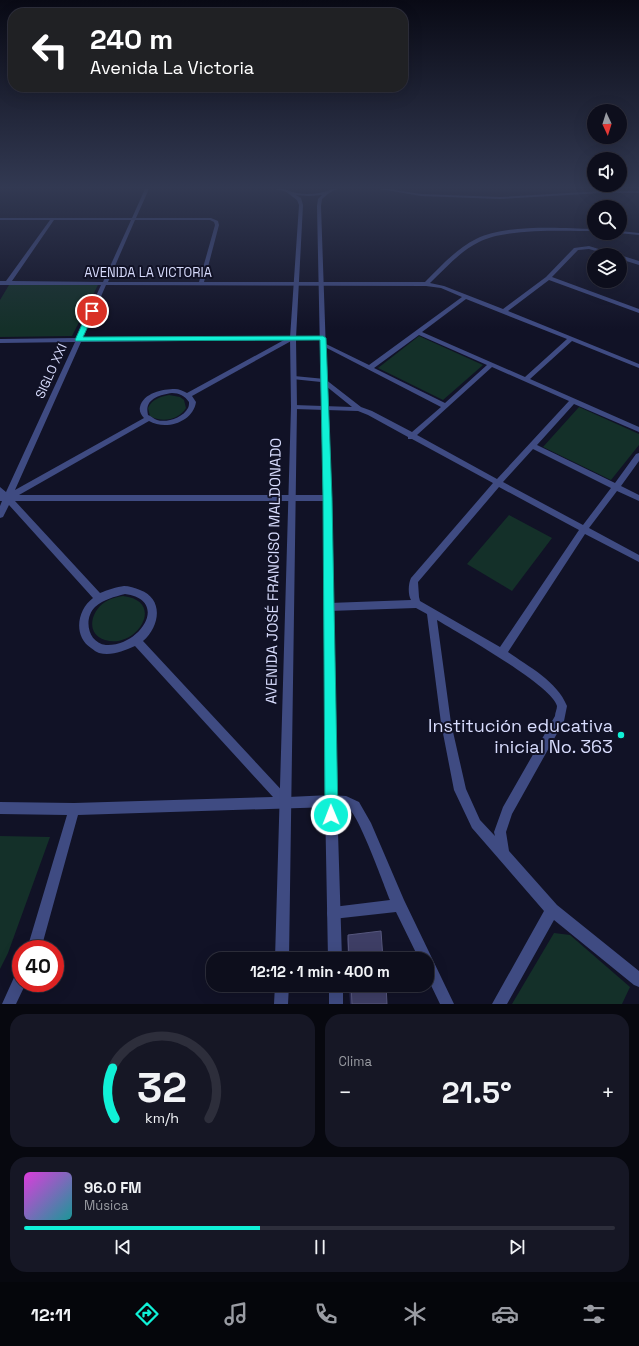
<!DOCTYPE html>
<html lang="es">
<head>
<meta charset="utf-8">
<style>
	:root { --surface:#0d0e1c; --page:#161725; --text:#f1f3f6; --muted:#9a9ca3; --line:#2d2e3b; --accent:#10f1d7 }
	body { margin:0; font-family:"Space Grotesk",sans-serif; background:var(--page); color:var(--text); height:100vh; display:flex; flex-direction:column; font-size:15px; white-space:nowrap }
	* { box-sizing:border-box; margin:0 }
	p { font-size:13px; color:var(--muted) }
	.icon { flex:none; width:22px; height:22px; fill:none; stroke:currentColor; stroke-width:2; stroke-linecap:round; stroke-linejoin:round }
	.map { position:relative; height:1004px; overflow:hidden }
	.side { display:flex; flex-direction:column; gap:10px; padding:10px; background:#07080f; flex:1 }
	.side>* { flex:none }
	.hud { position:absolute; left:8px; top:8px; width:400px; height:84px; border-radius:16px; box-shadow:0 4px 16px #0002,0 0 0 1px var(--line); background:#202124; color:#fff; overflow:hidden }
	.needle { width:26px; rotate:176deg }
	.controls { position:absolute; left:587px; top:104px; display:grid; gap:8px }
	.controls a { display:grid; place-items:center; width:40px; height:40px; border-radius:50%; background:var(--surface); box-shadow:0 4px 16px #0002,0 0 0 1px var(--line); font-size:20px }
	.speed { position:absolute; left:12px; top:940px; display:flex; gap:8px; font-size:20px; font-weight:700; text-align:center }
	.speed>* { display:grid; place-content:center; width:52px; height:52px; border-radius:50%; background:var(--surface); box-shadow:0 4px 16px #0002,0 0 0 1px var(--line); line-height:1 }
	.speed .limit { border:6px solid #d22; background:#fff; color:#111 }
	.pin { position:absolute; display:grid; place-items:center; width:34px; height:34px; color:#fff; margin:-17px; border:2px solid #fff; border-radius:50%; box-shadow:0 1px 4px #0007 }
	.me { position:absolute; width:44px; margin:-22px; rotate:359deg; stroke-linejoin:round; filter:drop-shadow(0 0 3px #0008) }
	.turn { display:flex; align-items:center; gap:14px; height:84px; padding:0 16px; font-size:18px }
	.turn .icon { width:52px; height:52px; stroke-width:2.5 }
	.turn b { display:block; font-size:28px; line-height:34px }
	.big { font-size:30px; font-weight:800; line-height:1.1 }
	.side .widget { flex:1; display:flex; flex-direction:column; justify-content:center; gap:6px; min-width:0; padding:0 14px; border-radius:16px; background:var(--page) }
	.side .dial { align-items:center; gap:0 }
	.dial svg { height:104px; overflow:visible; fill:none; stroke:var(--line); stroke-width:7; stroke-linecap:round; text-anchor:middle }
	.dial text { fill:var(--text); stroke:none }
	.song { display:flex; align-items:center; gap:12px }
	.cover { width:48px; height:48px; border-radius:6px; background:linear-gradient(135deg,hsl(300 70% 55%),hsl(180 70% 35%)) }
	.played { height:4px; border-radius:2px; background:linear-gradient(90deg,var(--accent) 40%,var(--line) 40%) }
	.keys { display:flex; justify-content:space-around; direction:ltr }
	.heat { display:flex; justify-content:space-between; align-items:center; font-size:22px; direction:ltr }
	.side .tiles { flex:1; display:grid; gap:10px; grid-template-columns:1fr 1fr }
	.widget:last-child { grid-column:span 2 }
	.trip { position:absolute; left:206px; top:952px; width:228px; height:40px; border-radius:16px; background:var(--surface); box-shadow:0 4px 16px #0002,0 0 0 1px var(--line); font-weight:800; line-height:40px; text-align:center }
	.tab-bar { display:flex; height:64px; justify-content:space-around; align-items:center; background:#05060b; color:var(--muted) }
	.tab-bar .icon { width:28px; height:28px }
	.tab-bar .on { color:var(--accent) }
	.tab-bar b { font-size:18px; color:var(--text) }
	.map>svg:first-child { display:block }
</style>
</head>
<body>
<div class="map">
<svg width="639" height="1004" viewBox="0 0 639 1004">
	<rect width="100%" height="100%" fill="#111226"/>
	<path fill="#143029" d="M9,285H98L72,336L0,337V300Z
		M419,336L483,365L443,400L378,368Z
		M169,395L180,397L184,400L186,408C179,420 162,423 150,416L148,408C152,399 160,397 169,395Z
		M579,407L639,434V445L611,480L543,447Z
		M509,515L552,538L512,591L467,564Z
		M123,596C167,601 136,650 105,640C85,634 91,611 105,602C111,598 117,597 123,596Z
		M0,836L50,837L8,953L0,969Z
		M554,933L570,935L630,987L622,1004H512Z"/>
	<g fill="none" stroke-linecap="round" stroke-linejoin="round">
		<path fill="#3f4b82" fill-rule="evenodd" d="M145,189H149L136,218H211L218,221L219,225L204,282H425C440,267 456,249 476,239C505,224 561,228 594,229V231C564,231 505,228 479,242C460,251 445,269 430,283L444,286L503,309L546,277L574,248L589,246L618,255H610L589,249L578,250L552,277L639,309V313L549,280L508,311L639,364V368L572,341L530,379L639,427V432L574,404L537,445L615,483L636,454L639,453V461L621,486L639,495V501L617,491L589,528L639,555V562L585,534L508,652C529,667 557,681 567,706L564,721L512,814L506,832L509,851L557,905L639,971V987L634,985L554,920L507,1004H492L544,911L472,828L454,790L441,723L427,614L416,608L329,611L326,610L324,607L326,604L329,603L411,600C408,595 408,584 411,578L493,483L412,439H408V437L368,415L358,411L294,409L291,407L294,405L352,407L321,382L292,379V377L294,376L325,379L361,407L372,411L412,432L441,407L321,345L324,343L326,344L369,365L462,297L441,288L426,286L106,285L83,338L323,336L326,338L323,340H293L192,396L196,402C193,422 166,431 149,421L19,495H327L331,498L327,501H15L100,593C107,590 117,587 124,586C129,586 135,588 140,590C164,599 160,626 143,641L288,797L331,795L346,796L359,802L371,823L404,900L454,1004H440L427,977V959H419L396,912L333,919L328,918L327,913L328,908L333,907L390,900C384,885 359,816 349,809C344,806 337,807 331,807L78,815L41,949H27L67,815L0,814V802L74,803L273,797L135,646C123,651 112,656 99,653C96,652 94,650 91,648C73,636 77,610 93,598L9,505L3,517L0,518V506L2,501H0V487L6,492L75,342L0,343V339L77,338L101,285H0V281H6L50,220H0V218H132ZM54,220H131L103,282L12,281ZM135,220H210L214,222L215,225L199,282H108ZM466,299L567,339L525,377L422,332ZM419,335L487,365L445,403L374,368ZM284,340L187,393C183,391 179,389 175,389C163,389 143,393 140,407C139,411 141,415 144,418L15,490L81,342ZM492,367L569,401L497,479L417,435ZM172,393C179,393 185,396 189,402C189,404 189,406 188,408C183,418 166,423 157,420C154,419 151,416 148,415C144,399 159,395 172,393ZM533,449L611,488L583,525L503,482ZM499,487L579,530L500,647L420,601L419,597L418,582ZM125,594C170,600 140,647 106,645C88,643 83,619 95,607C104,599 114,597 125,594ZM437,620C457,632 553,686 557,706C557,709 555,713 555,716L503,807L494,832L495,836L480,820L466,789L451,723Z
			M276,189H283L289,191L287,192Z
			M380,189H389L421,194L500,197L602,191H639V193H602L500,199L421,196Z
			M620,231L639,233V235L618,233H620Z
			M620,255L639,261V265L620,259Z
			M21,971V983H26L16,1004H2L16,973Z"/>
		<path fill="#3f4b82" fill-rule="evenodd" d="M332,189H337L329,193L322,199L321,206L331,498L337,801L342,959H328L325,801L323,498L317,206L318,199L322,195L309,196L296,195L301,198L303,205L296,338L297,407L289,959H275L291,407L290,338L299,205L297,200L285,191L287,190C300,196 319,195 332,189Z
			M275,985H289L288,1004H274Z
			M329,985H343V1004H329Z"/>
	</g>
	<path fill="#2b2b53" d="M348,935L383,959H348L347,939Z
		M349,985H386L387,1004H350Z"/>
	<path fill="#3e3e65" stroke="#56577d" d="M381,931L383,959H349L348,935Z
		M351,985H386L387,1004H352Z"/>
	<linearGradient id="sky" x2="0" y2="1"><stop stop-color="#090a15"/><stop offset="0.57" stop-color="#323952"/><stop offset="1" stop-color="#323952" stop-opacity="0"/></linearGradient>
	<rect width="639" height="329" fill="url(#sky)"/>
	<path fill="#10f1d7" stroke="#0a9d8c" d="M92,309L95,311L83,337L323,336L326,338L332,498L338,815L336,820L331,821L327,820L325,815L323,498L320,340L76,341L75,340L88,311Z"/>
	<circle fill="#10f1d7" stroke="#111226" stroke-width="1.5" cx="621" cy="735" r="4"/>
	<g text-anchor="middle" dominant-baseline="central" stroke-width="4" stroke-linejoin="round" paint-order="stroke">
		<g font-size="13" fill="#d8dcfd" stroke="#111226">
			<text x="148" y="272">AVENIDA LA VICTORIA</text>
			<text transform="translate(51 371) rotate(-66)">SIGLO XXI</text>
		</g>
		<g font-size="15" fill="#d8dcfd" stroke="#111226">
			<text transform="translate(273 571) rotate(-89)">AVENIDA JOSÉ FRANCISO MALDONADO</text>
		</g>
		<g font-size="18" fill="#d8dcfd" stroke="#111226" text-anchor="end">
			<text x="613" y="725">Institución educativa<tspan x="613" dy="21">inicial No. 363</tspan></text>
		</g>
	</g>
</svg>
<div class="controls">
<a><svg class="needle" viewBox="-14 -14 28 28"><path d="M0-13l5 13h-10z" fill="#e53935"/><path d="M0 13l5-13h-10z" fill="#9a9ca3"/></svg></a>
<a><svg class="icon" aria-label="sound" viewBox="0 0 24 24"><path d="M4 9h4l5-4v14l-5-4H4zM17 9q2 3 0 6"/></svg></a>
<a><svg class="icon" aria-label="search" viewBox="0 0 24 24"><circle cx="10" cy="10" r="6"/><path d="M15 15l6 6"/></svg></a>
<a><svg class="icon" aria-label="layers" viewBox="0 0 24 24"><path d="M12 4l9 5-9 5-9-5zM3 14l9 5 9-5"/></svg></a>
</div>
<div class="speed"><div class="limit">40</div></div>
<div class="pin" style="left:92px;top:311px;background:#d93025"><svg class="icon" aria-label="arrive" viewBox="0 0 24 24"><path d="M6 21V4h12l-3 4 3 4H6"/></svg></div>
<svg class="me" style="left:331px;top:815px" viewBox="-20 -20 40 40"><circle r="17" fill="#10f1d7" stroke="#fff" stroke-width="3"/><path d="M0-11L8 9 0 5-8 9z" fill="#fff"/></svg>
<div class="trip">12:12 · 1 min · 400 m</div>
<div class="hud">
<div class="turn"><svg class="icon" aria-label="left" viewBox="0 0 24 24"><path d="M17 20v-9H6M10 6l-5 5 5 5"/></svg><div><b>240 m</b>Avenida La Victoria</div></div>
</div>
</div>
<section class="side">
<div class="tiles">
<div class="widget dial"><svg viewBox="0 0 100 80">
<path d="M14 69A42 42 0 1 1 86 69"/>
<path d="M14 69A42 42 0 0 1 12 30" stroke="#10f1d7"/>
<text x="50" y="56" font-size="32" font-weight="700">32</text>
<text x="50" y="72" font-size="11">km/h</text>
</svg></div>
<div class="widget"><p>Clima</p>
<div class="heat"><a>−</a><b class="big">21.5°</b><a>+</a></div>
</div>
<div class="widget">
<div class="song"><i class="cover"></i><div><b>96.0 FM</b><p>Música</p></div></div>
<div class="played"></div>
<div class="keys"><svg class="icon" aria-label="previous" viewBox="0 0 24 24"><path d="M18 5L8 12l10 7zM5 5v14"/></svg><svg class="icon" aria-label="pause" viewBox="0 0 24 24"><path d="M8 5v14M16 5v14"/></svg><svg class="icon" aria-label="next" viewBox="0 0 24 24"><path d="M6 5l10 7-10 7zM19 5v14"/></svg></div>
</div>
</div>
</section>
<nav class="tab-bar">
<b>12:11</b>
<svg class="icon on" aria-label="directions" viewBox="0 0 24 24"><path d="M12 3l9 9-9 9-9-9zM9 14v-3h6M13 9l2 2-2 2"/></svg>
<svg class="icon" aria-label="music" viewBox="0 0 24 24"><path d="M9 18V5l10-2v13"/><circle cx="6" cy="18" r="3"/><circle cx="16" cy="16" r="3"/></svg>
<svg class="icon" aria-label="phone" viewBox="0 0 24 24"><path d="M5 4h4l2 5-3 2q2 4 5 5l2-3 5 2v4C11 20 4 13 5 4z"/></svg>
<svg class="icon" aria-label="climate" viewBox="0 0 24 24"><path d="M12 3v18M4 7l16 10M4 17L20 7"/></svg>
<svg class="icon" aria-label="car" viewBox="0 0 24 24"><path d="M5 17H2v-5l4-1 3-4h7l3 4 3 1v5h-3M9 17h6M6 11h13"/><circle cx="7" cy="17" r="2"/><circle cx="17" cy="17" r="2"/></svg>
<svg class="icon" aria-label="filters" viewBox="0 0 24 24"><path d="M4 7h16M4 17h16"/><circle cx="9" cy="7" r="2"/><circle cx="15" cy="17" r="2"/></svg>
</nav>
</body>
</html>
